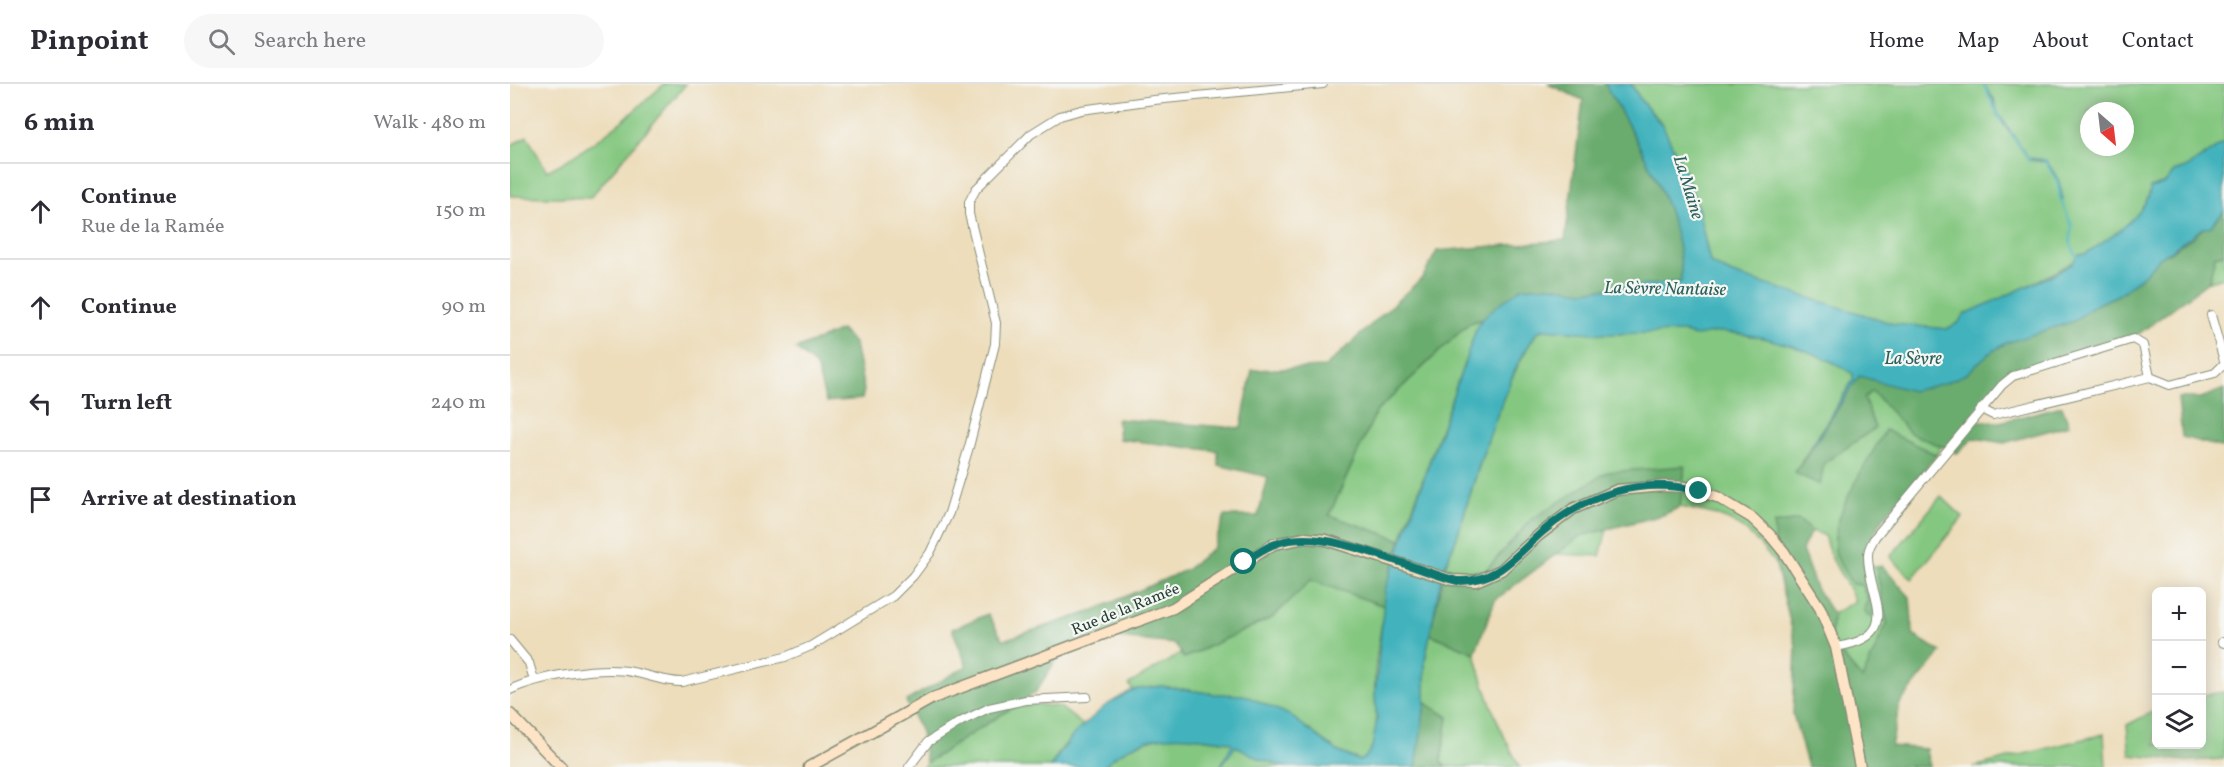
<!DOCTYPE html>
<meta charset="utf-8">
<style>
body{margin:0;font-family:Vollkorn,serif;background:#f7f7f7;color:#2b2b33}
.controls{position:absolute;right:18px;bottom:18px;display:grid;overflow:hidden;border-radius:9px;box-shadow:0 3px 15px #0003}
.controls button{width:54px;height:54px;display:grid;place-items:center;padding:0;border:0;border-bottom:2px solid #e1e1e2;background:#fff;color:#2b2b33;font:30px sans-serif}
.compass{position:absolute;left:1570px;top:18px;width:54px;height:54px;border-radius:50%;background:#fff;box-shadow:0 3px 15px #0003;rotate:152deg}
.stop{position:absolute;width:18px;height:18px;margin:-14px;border:4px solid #0f766e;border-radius:50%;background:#fff}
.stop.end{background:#0f766e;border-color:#fff;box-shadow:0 2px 6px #0008}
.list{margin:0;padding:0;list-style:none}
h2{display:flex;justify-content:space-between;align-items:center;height:78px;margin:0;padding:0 24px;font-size:26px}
h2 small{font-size:20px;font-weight:400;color:#7c7c81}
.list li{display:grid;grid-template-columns:39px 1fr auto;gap:18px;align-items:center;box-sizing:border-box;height:96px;padding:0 24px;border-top:2px solid #e1e1e2}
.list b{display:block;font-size:22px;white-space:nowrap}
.list p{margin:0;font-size:20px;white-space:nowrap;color:#7c7c81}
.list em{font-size:20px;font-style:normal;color:#7c7c81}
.icon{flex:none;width:33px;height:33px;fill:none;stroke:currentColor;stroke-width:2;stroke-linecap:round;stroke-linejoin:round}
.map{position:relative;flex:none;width:1714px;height:683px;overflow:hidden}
header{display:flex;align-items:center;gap:36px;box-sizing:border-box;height:84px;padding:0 30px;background:#fff;border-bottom:2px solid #e1e1e2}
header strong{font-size:28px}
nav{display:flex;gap:33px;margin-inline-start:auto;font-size:21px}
.search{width:420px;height:54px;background:#f7f7f7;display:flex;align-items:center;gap:15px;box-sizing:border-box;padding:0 21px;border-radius:33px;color:#7c7c81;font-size:22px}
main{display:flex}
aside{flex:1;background:#fff}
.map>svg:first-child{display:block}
.green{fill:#84c780;stroke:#52825a;stroke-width:1.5;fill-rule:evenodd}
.forest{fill:#6bac6e;stroke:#457451;stroke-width:1.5}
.water{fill:#43b3bd;stroke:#317878;stroke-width:1.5}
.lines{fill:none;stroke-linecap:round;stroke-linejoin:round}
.stream{stroke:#43b3bd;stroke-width:2}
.street-casing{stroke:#868d78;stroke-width:10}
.secondary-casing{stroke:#868d78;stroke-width:13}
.street{stroke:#fff;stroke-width:8}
.secondary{stroke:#fee4c6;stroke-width:10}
.route{stroke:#0f766e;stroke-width:8}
.labels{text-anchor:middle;stroke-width:4.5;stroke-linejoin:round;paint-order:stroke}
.street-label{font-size:16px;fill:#1f3d34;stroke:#f6f6f2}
.water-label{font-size:18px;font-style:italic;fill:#2a605d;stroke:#f6f6f2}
</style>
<header>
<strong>Pinpoint</strong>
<div class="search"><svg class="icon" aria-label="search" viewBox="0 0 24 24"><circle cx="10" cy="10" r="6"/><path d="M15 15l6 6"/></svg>Search here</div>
<nav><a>Home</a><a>Map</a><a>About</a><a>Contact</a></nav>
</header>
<main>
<aside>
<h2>6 min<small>Walk · 480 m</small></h2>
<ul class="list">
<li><svg class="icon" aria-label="ahead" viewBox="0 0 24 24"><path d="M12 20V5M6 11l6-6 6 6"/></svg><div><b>Continue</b><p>Rue de la Ramée</p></div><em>150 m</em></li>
<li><svg class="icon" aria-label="ahead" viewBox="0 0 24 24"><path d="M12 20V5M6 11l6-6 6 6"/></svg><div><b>Continue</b></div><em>90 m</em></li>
<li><svg class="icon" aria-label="left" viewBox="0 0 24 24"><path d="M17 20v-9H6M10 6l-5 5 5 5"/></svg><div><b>Turn left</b></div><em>240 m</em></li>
<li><svg class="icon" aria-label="arrive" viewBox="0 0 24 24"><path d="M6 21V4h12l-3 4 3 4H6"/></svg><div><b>Arrive at destination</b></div></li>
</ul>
</aside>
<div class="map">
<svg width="1714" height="683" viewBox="0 0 1714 683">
<rect width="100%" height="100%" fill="#f6f6f2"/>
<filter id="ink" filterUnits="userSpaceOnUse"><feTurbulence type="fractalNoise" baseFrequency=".0167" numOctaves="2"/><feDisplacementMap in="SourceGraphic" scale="12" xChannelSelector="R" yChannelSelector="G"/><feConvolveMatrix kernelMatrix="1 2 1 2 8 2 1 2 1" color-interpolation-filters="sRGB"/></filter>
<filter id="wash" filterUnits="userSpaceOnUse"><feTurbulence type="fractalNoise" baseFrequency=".008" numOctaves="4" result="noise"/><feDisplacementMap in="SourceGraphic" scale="24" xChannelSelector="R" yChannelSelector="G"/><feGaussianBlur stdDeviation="1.35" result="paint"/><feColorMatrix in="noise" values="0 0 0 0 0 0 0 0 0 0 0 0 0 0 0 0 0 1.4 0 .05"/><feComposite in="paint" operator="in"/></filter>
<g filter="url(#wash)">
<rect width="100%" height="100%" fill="#edddbb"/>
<g class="green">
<path d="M154 0H176L80 114 0 112V62L17 52 37 87C79 66 120 32 154 0Z"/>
<path d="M1121 0H1714V59L1676 84 1664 88 1655 99 1640 104C1638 153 1496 212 1455 230L1449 239 1437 245 1384 240 1222 190 1200 179 1188 124 1176 91 1149 36 1132 18ZM1579 27H1615V63H1579Z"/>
<polygon points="1714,170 1714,193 1699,197 1705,171"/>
<polygon points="973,235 968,241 891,456 819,432 866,328 959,239"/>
<path d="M1041 244 1095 250 1173 248C1187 255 1199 247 1214 248 1256 252 1308 266 1343 290V296L1285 388 1309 400 1314 379 1365 344 1354 314 1363 306 1400 349 1431 362 1427 371 1375 347 1325 454 1326 472 1342 500 1351 501 1358 515 1360 507 1354 479 1366 483 1377 539 1353 596 1320 557 1323 530 1345 517C1334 491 1321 481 1314 451L1301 447 1289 436 1264 440 1266 481C1236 439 1220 432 1170 423L1175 383 1022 435 975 487H941L935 483C938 473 944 463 947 453 970 383 987 310 1027 248Z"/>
<polygon points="1431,412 1453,433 1402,495 1380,473"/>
<polygon points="1097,445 1090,472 1047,470 1070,452"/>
<path d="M801 496 874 522C871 550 863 582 865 611 866 632 871 661 852 677L829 668 779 631 734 611 705 610 651 602 622 606 619 600 670 570 674 574 763 533Z"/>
<path d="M920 550 965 569C975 610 989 646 1010 683H936L931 678 938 633 915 619V576Z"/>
<polygon points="1714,608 1714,675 1678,677 1620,671 1617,641 1646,626 1646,660 1692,660 1692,611"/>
<polygon points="525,620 550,623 573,641 551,665 540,683 413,683 416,679 501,624"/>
<polygon points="1594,650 1596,683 1463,683"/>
<path d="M666 651 720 658 750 675 776 683H593C615 662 636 655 666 651Z"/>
</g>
<g class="forest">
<path d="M1038 0H1095C1126 56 1175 133 1171 198L1073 207 1040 202 1011 204 973 235 959 239 866 328 819 431 891 456 875 506 874 522 801 496 763 533 674 574 665 560 599 553 548 573 525 609 416 679 411 648 396 617 457 582 442 545 478 530 493 556 580 528 676 486 703 464 715 432H748L758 393 708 381V367L609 355 607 335 731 344 742 286 815 283 913 193 927 167 1055 156 1073 16Z"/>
<polygon points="1714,127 1714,170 1705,172 1699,197 1627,251 1499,290 1457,337 1490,338 1552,322 1559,341 1494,359 1464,354 1447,369 1400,349 1362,307 1354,314 1365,344 1314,379 1310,401 1285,389 1349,292 1456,290 1477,271 1496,258 1564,237 1587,220 1608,211 1634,191 1647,176 1683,153"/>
<polygon points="331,246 345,260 354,306 352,315 316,318 306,282 286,265"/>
<polygon points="1714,305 1714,364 1672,353 1668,314 1691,314"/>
<path d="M1375 346 1427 371C1405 398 1356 444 1354 478 1353 498 1366 510 1362 533L1358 532 1354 525 1358 515 1351 501 1342 500C1337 491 1329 481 1326 471 1317 434 1358 379 1375 346Z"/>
<polygon points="1175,382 1170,423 1153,431 1070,452 985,516 965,569 920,550 935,483 941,487 975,487 1022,435 1097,388"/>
<polygon points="1289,436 1301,447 1292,466 1306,504 1323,530 1320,557 1352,595 1377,539 1366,483 1372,482 1400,513 1403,551 1431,568 1390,619 1381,662 1416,665 1419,683 1298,683 1283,630 1286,562 1266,481 1264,440"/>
<polygon points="915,619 938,633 931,678 936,683 906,683"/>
</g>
<g class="water">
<path d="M1095 0H1121L1132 18 1153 42 1176 91 1188 124 1200 179 1222 190 1384 240 1437 245 1448 239 1455 230 1540 192 1562 180 1569 170H1575C1596 157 1639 130 1640 104L1655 99 1664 88 1676 84 1714 59V127L1700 143 1693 144 1647 176 1634 191 1608 211 1587 220 1564 237 1496 259 1477 271 1456 290 1435 299 1402 307 1349 292 1302 364 1343 296V290C1311 268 1252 250 1213 248 1195 247 1191 257 1173 248L1095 250 1033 245 1027 248 1009 277 993 315 970 378 946 455 932 489 915 576V619L906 683H776L750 675 726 662 710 683 722 660 720 658C669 650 633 645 593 683H540L564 650 595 622 622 606 651 602 705 610 734 611 779 631 829 668 849 677 855 674 862 663 867 636 865 611 875 506 968 240 979 228 1011 204 1040 202 1073 207 1171 198C1175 133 1126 55 1095 0Z"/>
<polygon points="1473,0 1484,15 1488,29 1519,74 1536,76 1549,97 1553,115 1550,114 1547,96 1535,78 1519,76 1487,31 1483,16"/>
</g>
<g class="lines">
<g class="stream">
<polyline points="1473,0 1491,37"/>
<polyline points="1500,49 1519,75"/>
<polyline points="1534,76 1547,97 1550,114 1562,142 1560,158 1568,175"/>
</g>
</g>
</g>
<g filter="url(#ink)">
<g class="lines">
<defs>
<g id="street">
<polyline points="1701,231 1714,277"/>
<polyline points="1471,325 1483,331 1640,293"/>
<polyline points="0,556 19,579 24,596"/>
<polyline points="1712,558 1714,559"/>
<path d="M1326 563C1397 552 1357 512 1358 471 1358 464 1362 459 1365 453L1492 301 1503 292 1623 255 1633 261 1640 293 1660 301 1705 289 1714 280"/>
<path d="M0 606C28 592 91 582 122 588 139 591 154 598 172 598L275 573 301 562 383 512 403 492 420 469 439 429 459 363 485 260 486 239 459 130V118L466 105 521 50 550 32 571 26 644 16 813 0"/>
<polyline points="399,683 418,658 450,638 479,624 516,616 577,613"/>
</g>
<g id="secondary">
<polyline points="0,630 51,683"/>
<polyline points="299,683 423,614 663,524 764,460 795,454 816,456 942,496 966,497 991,486 1029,451 1063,425 1107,406 1154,402 1175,403 1207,413 1242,434 1260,451 1274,468 1310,524 1326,563 1350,683"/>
</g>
</defs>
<use href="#street" class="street-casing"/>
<use href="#secondary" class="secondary-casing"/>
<use href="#street" class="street"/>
<use href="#secondary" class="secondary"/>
</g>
</g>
<g class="lines" filter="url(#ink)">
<path class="route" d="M734 478C745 470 757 462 771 458 820 444 897 484 947 497 986 499 1004 473 1031 449 1076 410 1130 392 1189 407"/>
</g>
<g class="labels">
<g class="street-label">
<text transform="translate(615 524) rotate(-22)" y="6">Rue de la Ramée</text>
</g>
<g class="water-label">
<text transform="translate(1179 103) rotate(73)" y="6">La Maine</text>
<text transform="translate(1155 204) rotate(1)" y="6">La Sèvre Nantaise</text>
<text x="1403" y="280">La Sèvre</text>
</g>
</g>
</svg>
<div class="controls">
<button>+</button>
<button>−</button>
<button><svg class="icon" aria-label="layers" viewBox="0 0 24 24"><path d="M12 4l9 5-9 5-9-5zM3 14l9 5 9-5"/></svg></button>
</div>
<svg class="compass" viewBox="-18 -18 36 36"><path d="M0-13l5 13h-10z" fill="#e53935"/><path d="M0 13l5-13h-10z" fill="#7c7c81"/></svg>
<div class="stop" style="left:734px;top:478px"></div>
<div class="stop end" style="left:1189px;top:407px"></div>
</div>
</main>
